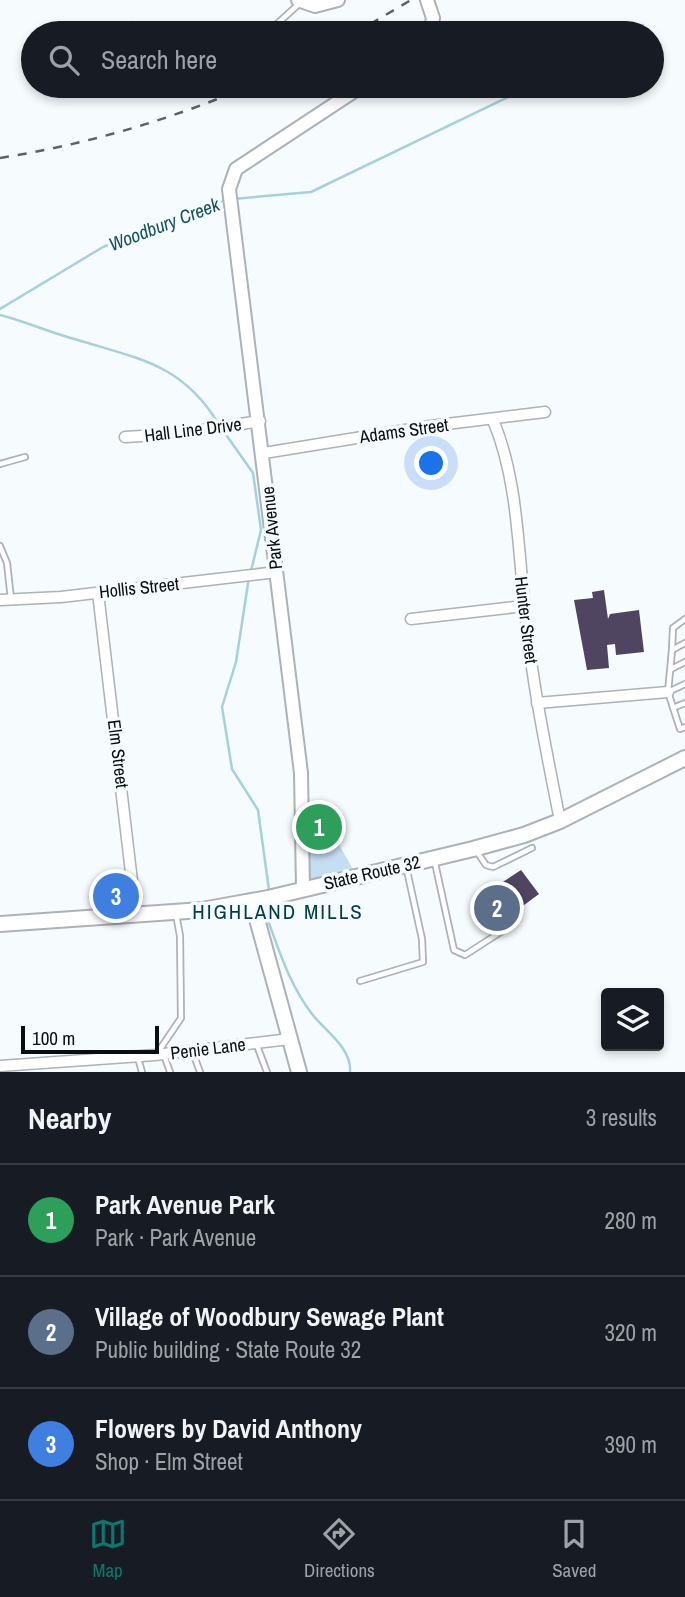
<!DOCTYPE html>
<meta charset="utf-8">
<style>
body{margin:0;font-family:"Archivo Narrow",sans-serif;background:#242831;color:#f1f3f6}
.controls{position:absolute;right:21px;bottom:21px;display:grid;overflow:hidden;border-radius:7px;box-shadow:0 4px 10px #0003}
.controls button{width:63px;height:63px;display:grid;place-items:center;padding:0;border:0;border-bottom:2px solid #363941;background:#171b24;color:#f1f3f6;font:35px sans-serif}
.scale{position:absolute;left:21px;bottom:18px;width:138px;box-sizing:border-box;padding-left:7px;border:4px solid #0b0e10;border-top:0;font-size:19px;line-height:24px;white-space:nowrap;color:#0b0e10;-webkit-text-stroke:5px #f6fbfe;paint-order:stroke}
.you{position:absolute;left:432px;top:464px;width:24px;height:24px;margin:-18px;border:5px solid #fff;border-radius:50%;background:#1a73e8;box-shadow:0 0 0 10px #1a73e833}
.badge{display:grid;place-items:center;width:46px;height:46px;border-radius:50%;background:#0f766e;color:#fff;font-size:23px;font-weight:700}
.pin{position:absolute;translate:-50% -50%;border:4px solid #fff;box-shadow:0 2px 7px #0006}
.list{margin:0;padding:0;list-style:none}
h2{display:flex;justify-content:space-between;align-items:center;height:91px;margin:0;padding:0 28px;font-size:30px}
h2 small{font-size:23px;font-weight:400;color:#9ea1a6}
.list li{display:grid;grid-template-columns:46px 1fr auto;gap:21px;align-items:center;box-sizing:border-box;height:112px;padding:0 28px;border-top:2px solid #363941}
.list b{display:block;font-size:26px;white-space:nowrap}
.list p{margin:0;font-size:23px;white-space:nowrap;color:#9ea1a6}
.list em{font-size:23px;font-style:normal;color:#9ea1a6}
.icon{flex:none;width:38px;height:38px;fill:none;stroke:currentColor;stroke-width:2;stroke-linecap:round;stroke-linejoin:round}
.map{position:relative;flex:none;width:685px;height:1072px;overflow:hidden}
.search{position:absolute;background:#171b24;box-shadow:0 4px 10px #0003;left:21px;right:21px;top:21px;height:77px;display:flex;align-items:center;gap:18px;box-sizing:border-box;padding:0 24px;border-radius:38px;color:#9ea1a6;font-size:26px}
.sheet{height:427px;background:#171b24}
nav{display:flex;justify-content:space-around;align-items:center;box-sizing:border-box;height:98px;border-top:2px solid #363941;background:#171b24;font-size:19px;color:#9ea1a6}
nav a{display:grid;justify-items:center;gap:4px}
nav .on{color:#0f766e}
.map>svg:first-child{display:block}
.green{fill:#c5def3}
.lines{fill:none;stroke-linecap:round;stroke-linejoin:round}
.stream{stroke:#a5d2da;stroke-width:2.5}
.building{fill:#4f4561}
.service-casing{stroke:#abb2b8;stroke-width:8}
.minor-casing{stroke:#abb2b8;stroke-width:13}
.tertiary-casing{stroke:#abb2b8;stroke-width:16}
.secondary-casing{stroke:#abb2b8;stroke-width:18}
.service{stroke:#fff;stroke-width:4.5}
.minor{stroke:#fff;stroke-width:10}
.tertiary{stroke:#fff;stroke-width:12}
.secondary{stroke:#fff;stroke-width:14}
.rail{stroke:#5f6265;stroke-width:2.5;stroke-dasharray:9 9;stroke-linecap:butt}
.labels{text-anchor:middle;stroke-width:7;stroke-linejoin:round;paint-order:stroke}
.street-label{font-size:18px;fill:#0b0e10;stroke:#f6fbfe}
.water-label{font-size:19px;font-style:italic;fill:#11525b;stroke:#f6fbfe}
.quarter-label{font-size:21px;letter-spacing:2px;fill:#003c48;stroke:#f6fbfe}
</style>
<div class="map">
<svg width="685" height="1072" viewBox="0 0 685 1072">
<rect width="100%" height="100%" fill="#f6fbfe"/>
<polygon class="green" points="308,807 319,808 355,873 308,886"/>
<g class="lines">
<g class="stream">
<polyline points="628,33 643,25"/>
<polyline points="233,199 311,192 531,86"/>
<polyline points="0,309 103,247 227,199"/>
<path d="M0 315C27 322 51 333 78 340 139 359 182 364 218 423"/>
<polyline points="222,429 253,473 261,530 251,571"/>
<polyline points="249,577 236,662 222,707 232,769 258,810 269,890"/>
<path d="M266 915C279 950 289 984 312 1014 325 1031 352 1048 350 1072"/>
</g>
</g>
<g class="building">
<polygon points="604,590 608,619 610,614 639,610 644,652 616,655 615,644 607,645 609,668 587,670 574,600 593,598 592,592"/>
<polygon points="521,870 539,894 516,911 519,915 497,932 474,901"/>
</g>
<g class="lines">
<defs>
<g id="service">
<polyline points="131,25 136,33"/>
<polyline points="267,33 300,3"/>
<polyline points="0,464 25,457"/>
<polyline points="0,546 7,563 11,599"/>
<polyline points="685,643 672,650 668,692 680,729 685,727"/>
<polyline points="672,649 673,628 685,619"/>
<polyline points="671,669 685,662"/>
<polyline points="668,692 685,684"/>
<polyline points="673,708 685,703"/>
<polyline points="477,852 486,865 493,867 532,848"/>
<polyline points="435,863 454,950 465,955 510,926"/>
<polyline points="360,981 423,962 422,939 406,866"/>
<polyline points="256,1043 267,1072"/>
<polyline points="192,1050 200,1072"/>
<polyline points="158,1052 181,1018 180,936 176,914"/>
<polyline points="164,1055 170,1072"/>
<polyline points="138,1058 142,1072"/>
</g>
<g id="minor">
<path d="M493 420C519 482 518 555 526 620 533 688 547 754 560 821"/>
<polyline points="125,437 174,434 260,421"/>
<polyline points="264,453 430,426 545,412"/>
<polyline points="98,593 136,915"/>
<polyline points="0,600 61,597 277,572"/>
<polyline points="411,619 524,606"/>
<polyline points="537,703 668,692"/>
<polyline points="0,1066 155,1055 290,1039"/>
</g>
<g id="tertiary">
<polyline points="298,0 315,6 338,0"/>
<polyline points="427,0 433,18 430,33"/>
<polyline points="303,889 301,773 229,189 236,169 362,86"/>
</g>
<g id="secondary">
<polyline points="252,901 299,1072"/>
<polyline points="0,924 202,910 268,898 473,849 524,835 560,821 685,758"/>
</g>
</defs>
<use href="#service" class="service-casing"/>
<use href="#minor" class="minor-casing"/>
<use href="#tertiary" class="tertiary-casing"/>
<use href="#secondary" class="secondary-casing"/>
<use href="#service" class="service"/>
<use href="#minor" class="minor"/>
<use href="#tertiary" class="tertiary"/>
<use href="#secondary" class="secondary"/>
<g class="rail">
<polyline points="355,33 411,0"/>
<path d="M0 158C84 145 170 120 249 86"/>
</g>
</g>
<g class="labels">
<g class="street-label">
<text transform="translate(193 430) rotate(-7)" y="6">Hall Line Drive</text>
<text transform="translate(404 431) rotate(-8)" y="6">Adams Street</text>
<text transform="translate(272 528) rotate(-96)" y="6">Park Avenue</text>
<text transform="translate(139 588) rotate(-6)" y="6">Hollis Street</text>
<text transform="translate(526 620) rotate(83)" y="6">Hunter Street</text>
<text transform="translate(118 754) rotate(83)" y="6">Elm Street</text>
<text transform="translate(372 873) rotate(-13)" y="6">State Route 32</text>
<text transform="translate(208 1049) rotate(-7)" y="6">Penie Lane</text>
</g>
<g class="water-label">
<text transform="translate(164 224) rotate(-21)" y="7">Woodbury Creek</text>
</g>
<g class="quarter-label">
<text x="278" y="919">HIGHLAND MILLS</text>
</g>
</g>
</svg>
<div class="controls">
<button><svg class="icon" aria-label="layers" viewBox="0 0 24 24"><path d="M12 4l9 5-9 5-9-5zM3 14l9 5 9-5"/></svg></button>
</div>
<div class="scale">100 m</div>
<div class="you"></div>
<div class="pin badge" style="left:319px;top:827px;background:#2e9e5b">1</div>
<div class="pin badge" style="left:497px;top:908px;background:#5c6f8a">2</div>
<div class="pin badge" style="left:116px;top:896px;background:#3f7fe0">3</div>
<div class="search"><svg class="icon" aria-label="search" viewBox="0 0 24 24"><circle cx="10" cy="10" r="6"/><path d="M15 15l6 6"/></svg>Search here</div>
</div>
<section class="sheet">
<h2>Nearby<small>3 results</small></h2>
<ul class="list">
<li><span class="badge" style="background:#2e9e5b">1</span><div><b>Park Avenue Park</b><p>Park · Park Avenue</p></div><em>280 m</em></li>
<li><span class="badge" style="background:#5c6f8a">2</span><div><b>Village of Woodbury Sewage Plant</b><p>Public building · State Route 32</p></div><em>320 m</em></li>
<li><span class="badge" style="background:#3f7fe0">3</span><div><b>Flowers by David Anthony</b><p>Shop · Elm Street</p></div><em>390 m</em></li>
</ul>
</section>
<nav>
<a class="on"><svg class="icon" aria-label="map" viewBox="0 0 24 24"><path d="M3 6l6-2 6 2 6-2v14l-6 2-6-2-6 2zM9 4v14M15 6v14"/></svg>Map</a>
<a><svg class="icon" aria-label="directions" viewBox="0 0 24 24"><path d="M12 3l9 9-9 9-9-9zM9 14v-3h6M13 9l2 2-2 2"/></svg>Directions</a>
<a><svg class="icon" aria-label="saved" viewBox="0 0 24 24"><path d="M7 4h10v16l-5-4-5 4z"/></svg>Saved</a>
</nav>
